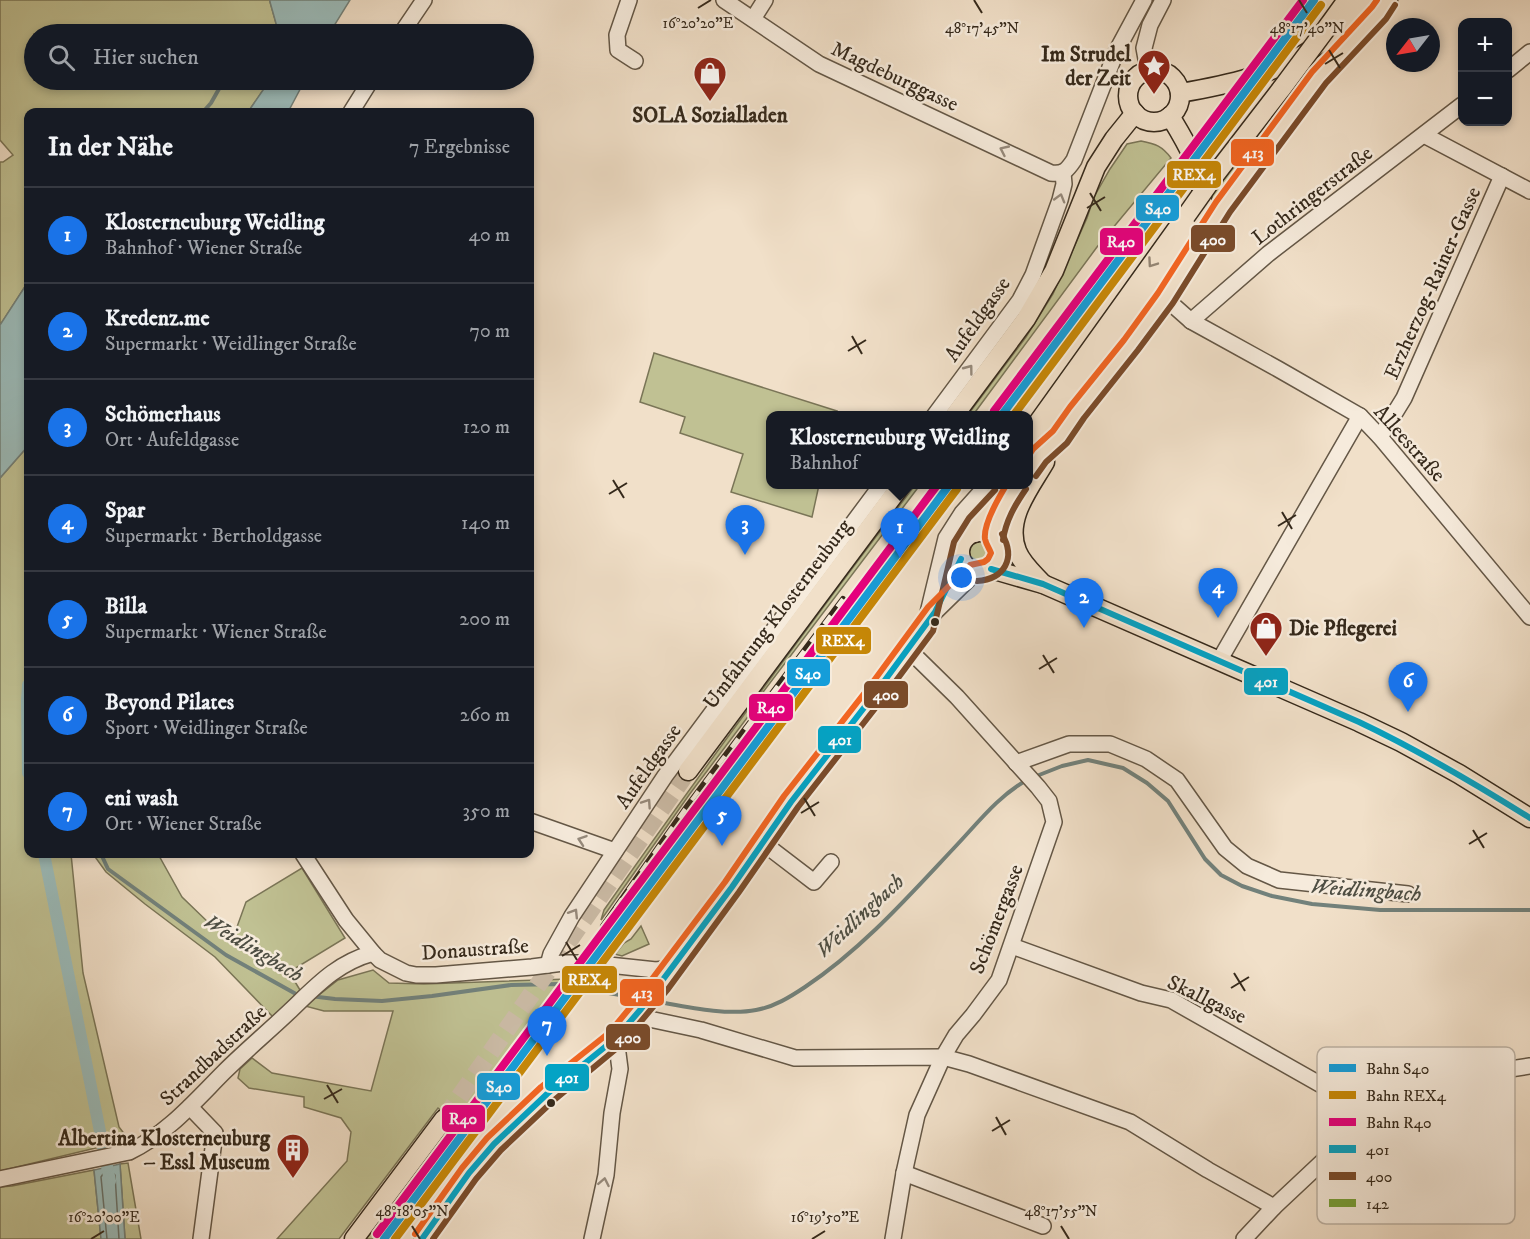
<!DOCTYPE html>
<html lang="de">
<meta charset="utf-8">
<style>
body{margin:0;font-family:"IM FELL DW Pica",serif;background:#20242c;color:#f1f3f6}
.controls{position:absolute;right:18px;top:18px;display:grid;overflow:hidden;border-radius:12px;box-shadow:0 3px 9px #0003}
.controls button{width:54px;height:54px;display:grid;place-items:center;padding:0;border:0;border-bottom:2px solid #363941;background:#171b24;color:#f1f3f6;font:30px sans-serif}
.compass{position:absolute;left:1386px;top:18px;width:54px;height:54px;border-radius:50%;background:#171b24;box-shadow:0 3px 9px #0003;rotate:239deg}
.you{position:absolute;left:962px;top:578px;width:21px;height:21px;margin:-15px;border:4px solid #fff;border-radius:50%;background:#1a73e8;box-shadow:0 0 0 9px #1a73e833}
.badge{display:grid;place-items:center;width:39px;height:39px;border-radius:50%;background:#1a73e8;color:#fff;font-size:20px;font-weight:700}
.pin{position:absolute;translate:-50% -50px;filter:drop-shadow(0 2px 3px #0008)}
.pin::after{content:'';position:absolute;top:32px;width:21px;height:18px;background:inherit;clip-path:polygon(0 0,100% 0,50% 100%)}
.popup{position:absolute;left:766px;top:411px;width:267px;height:78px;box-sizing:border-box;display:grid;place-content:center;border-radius:12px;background:#171b24;filter:drop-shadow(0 2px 4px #0005);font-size:20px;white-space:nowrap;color:#9ea1a6}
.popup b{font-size:22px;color:#f1f3f6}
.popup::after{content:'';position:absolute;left:50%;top:100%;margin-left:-12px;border:12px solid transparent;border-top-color:#171b24}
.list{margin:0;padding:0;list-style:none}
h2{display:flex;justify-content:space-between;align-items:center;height:78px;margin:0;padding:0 24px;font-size:26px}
h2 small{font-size:20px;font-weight:400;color:#9ea1a6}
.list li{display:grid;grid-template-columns:39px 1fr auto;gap:18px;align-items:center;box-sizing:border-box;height:96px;padding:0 24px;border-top:2px solid #363941}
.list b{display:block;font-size:22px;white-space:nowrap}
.list p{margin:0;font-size:20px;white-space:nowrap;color:#9ea1a6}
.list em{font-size:20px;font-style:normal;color:#9ea1a6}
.icon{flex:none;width:33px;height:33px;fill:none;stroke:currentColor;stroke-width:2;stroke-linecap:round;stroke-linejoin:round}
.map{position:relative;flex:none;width:1530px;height:1239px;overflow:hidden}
.search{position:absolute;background:#171b24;box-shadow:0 3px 9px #0003;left:24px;top:24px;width:510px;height:66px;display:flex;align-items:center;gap:15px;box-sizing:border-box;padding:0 21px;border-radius:33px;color:#9ea1a6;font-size:22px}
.panel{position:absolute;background:#171b24;box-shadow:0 3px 9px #0003;left:24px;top:108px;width:510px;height:750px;border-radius:12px}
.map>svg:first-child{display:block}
.green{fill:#c0c193;stroke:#7a7557;stroke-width:1.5}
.water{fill:#9bbcbb;stroke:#72817b;stroke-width:1.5}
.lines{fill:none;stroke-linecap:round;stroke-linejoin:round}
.shore{stroke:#68726b;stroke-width:1.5}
.stream{stroke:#72817b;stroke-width:4}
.canal{stroke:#9bbcbb;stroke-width:12}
.major-tunnel{stroke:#cbbba6;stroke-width:18;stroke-dasharray:18 9;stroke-linecap:butt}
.minor-casing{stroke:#645746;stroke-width:18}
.major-casing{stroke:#35291b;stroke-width:21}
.minor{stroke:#f6ebdc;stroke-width:15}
.major{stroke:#f1e0c9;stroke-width:18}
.rail-casing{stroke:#35291b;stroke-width:6}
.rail{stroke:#f6ebdc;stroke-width:4;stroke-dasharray:11;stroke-linecap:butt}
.major-bridge-casing{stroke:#35291b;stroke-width:21;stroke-linecap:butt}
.major-bridge{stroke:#f1e0c9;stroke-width:18}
.bus-1-casing{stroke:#f6ebdc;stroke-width:10}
.bus-2-casing{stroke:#f6ebdc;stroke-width:10}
.bus-3-casing{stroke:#f6ebdc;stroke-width:10}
.bus-1{stroke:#03a3c5;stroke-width:6}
.bus-2{stroke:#7a4b2a;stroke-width:6}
.bus-3{stroke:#f26522;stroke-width:6}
.rail-1-casing{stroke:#f6ebdc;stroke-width:12}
.rail-2-casing{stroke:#f6ebdc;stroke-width:12}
.rail-3-casing{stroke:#f6ebdc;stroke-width:12}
.rail-1{stroke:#159dd9;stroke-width:8}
.rail-2{stroke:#c68707;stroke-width:8}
.rail-3{stroke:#e5007d;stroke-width:8}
.oneway{stroke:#968a7c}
.oneway2{stroke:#938472}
.ticks{fill:none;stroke:#35291b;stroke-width:2}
.bus-dot{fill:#35291b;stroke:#f6ebdc;stroke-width:2}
.labels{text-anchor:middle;stroke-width:5;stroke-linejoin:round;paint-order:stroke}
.poi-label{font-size:21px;font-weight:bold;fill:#35291b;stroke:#f6ebdc;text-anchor:end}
.street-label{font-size:21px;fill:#35291b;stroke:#f6ebdc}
.water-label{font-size:22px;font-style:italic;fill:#4e4e43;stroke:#f6ebdc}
.key{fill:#f6ebdc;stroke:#bcb1a2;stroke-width:1.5}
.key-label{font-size:16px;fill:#35291b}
.ticks-label{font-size:15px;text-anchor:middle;fill:#35291b;stroke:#f6ebdc;stroke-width:5;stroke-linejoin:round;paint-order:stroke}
.line-badge{stroke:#f6ebdc;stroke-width:2}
.badge-label{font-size:16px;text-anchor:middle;font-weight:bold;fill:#fff}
</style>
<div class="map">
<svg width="1530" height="1239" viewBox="0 0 1530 1239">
<rect width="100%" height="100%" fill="#f1e0c9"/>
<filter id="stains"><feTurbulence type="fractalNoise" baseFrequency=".00333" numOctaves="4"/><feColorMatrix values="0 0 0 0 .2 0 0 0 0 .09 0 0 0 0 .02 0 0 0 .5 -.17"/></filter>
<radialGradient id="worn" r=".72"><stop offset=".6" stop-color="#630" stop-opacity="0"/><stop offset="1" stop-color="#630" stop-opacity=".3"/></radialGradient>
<g class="green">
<polygon points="0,0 270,0 270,2 279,34 34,34 34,80 270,80 248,112 28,112 28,282 0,325 0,162 3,162 13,155 0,140"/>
<polygon points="1330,52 1333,52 1210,213 1209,197 1305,68"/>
<path d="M1141 141C1156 144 1162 146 1171 158L1097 247 973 415 967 416 1026 337 1053 294 1087 218 1094 197 1110 169 1127 144Z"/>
<polygon points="654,353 837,411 835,415 771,416 771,484 819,485 812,517 731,492 743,454 680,433 685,417 640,402"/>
<polygon points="28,446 28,854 71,854 83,973 119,1127 129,1140 0,1171 0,478"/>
<path d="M915 485H920L757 700 756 706 689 795 601 920 604 910C705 766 809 625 915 485Z"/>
<circle cx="979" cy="552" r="12"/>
<polygon points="93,854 158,854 182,897 212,926 233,938 246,902 302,868 345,938 289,972 300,990 273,1017 215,957 145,904 106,872"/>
<polygon points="641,926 649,944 622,956 615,954 624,943 631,939"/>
<polygon points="373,970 389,983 424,984 568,979 376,1239 366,1239 454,1120 438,1108 339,1239 277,1239 347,1161 351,1132 341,1118 304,1107 304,1097 249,1088 238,1078 240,1069 252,1058 272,1073 371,1091 393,1011 324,1011 305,1006 338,980"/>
<polygon points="128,1163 141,1239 125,1239 120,1164"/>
<polygon points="94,1170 101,1239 0,1239 0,1187 12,1186"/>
</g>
<g class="water">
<polygon points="270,0 350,0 329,34 279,34 270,2"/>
<polygon points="270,80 305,80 288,112 248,112"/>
<polygon points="28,282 28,446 0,478 0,325"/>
<polygon points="120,1164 125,1239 101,1239 94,1170"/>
</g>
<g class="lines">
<polyline class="shore" points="107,1239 101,1177 103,1174 112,1172 115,1175 119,1239"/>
<g class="stream">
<polyline points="203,112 211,103 224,80"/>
<polyline points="1034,777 1062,766 1088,760 1123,768 1147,783 1168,801 1205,859 1221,875 1242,886 1272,896 1312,904 1380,910 1530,910"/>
<polyline points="101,854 108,869 226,955 296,994 300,995"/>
<polyline points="310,996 335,999 382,1001 432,996 511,985 559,984 642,999"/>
<path d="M653 1001C683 1006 726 1016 756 1010 774 1007 790 997 805 987 862 949 908 897 954 848 977 824 998 796 1027 780"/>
</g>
<g class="canal">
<polyline points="28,685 27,700 28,773"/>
<polyline points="44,854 110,1181"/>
</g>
<polyline class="major-tunnel" points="444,1119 688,771"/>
<defs>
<g id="minor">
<polyline points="629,0 617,35 618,50 635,61"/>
<path d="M724 0 819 64 1051 173C1064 175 1068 169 1074 160L1116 52 1144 0"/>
<polyline points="753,19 765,0"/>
<polyline points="401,34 424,0"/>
<polyline points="1148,70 1144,48 1150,25 1163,0"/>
<polyline points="1508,70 1530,52"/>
<polyline points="351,112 371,80"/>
<polyline points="1424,135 1530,191"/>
<polyline points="1165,298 1191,321 1278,369 1360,416 1380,437 1530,617"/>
<polyline points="1191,321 1268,254 1462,105"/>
<polyline points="934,416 1020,300 1033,275 1060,200 1064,184 1063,173"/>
<polyline points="1380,437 1404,398 1502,176"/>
<polyline points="940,601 961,559"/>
<polyline points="926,621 946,538 962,513 988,484"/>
<polyline points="1219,661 1360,416"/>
<polyline points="1016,763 1069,744 1110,744 1146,759 1177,780 1225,848 1247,866 1279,880 1408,894"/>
<polyline points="530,821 615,851"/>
<polyline points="763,843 814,882 831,862"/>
<polyline points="303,854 346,920 373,953 380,960 406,973 416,975 436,975 532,967 563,963 590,963 656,970 672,968"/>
<polyline points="1012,946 1141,993 1171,1000 1346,1099 1367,1120"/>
<polyline points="548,965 551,954 572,916 665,776 882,484"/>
<polyline points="635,1016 701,1030 795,1058 943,1057 969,1064 1130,1122 1208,1170 1274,1207"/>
<polyline points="190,1107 215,1133 201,1239"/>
<polyline points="904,1173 1043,1226"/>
<path d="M0 1179 129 1152C167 1134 195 1101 224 1072 245 1051 269 1031 291 1010 317 985 337 963 373 953"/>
<polyline points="422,1239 469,1173 494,1144 547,1094 616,1038 641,1009 732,887 791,802 877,691 935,612 976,572"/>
<polyline points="592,1239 606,1175 612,1113 620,1069 616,1038"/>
<polyline points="893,1239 904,1173 917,1115 943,1057 956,1035 973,1015 999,980 1054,822 1049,801 1038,787 957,697 908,649"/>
<polyline points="1244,1239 1274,1207 1322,1162 1375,1115 1445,1083 1484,1073 1530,1066"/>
</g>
<g id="major">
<polyline points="1329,25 1347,0"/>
<circle cx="1154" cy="96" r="26"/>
<path d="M1180 93C1227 85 1275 75 1315 47 1334 34 1351 17 1367 0"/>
<polyline points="1215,175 1282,88"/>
<polyline points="954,416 1026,319 1054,271 1096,167 1114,139 1135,113"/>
<polyline points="1029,435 1186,216"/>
<path d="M1045 443C1057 419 1069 398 1085 377 1094 365 1105 355 1115 343 1128 326 1140 308 1152 291 1170 266 1204 228 1202 196 1201 166 1185 141 1170 116"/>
<polyline points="1029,471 1039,456 1060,437 1077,413 1131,345 1165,298 1223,207 1319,77 1379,13 1388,0"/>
<circle cx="980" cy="552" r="20"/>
<polyline points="975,533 1001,484"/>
<path d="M994 538C997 517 1006 501 1019 484"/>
<polyline points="991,569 1043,584 1359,722 1401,742 1459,774 1530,818"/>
<path d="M1043 584C1034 574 1022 564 1017 551 1004 519 1030 488 1045 462"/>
<polyline points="688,771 902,484"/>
<polyline points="354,1239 444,1119"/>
</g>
</defs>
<use href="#minor" class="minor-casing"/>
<use href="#major" class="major-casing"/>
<use href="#minor" class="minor"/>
<use href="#major" class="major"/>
<defs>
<polyline id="rail" points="603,926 688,805 843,599"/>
</defs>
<use href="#rail" class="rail-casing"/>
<use href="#rail" class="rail"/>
<defs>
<g id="major-bridge">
<polyline points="1282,88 1329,25"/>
<polyline points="1186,216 1215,175"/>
</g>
</defs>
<use href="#major-bridge" class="major-bridge-casing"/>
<use href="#major-bridge" class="major-bridge"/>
<defs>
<g id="bus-1">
<path d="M991 569 1043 584 1359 722C1418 750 1474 783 1530 818"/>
<polyline points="422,1239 469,1173 494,1144 547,1094 616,1038 641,1009 732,887 791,802 877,691 935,612 961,559"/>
</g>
<g id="bus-2">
<polyline points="1036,476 1046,462 1067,443 1084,418 1138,350 1173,303 1230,212 1326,83 1386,19 1395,5"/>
<path d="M1003 540C1006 520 1015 505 1026 489"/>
<path d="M977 581C1005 579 1016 558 1002 534"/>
<polyline points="433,1239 476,1179 501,1150 553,1101 622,1044 668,989 739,892 798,807 884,697 933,631 954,542 969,518 995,490"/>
</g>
<g id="bus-3">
<polyline points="1029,455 1033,449 1053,431 1070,407 1124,340 1158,293 1216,202 1312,72 1372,7 1377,0"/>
<path d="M415 1234 462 1168 487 1138 541 1087 610 1032 634 1003 725 882 784 796 870 686 928 607 970 565 984 562 988 559 991 553C989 548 986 544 985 539 983 524 999 497 1007 484"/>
</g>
</defs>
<use href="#bus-1" class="bus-1-casing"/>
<use href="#bus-2" class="bus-2-casing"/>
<use href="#bus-3" class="bus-3-casing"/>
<use href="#bus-1" class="bus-1"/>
<use href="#bus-2" class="bus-2"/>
<use href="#bus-3" class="bus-3"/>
<defs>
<g id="rail-1">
<polyline points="1001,416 1314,0"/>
<polyline points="384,1239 950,484"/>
</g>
<g id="rail-2">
<polyline points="1013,416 1321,5"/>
<polyline points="395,1239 957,489"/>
</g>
<g id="rail-3">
<polyline points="994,411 1303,0"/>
<polyline points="377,1234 938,484"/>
</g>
</defs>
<use href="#rail-1" class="rail-1-casing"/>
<use href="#rail-2" class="rail-2-casing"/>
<use href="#rail-3" class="rail-3-casing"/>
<use href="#rail-1" class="rail-1"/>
<use href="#rail-2" class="rail-2"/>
<use href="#rail-3" class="rail-3"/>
</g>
<defs><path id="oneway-chevron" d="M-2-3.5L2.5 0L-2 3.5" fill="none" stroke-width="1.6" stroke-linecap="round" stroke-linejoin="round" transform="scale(1.5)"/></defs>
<g class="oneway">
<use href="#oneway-chevron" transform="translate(1004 150) rotate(-155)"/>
<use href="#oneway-chevron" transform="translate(1060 198) rotate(-74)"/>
<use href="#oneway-chevron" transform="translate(969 369) rotate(-53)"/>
<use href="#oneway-chevron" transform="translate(647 803) rotate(-56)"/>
<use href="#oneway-chevron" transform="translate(582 840) rotate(-161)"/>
<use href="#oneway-chevron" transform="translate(574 913) rotate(-58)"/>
<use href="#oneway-chevron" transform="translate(604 1182) rotate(-79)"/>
</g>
<use class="oneway2" href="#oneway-chevron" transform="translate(1152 263) rotate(125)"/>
<path class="ticks" d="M974 0 982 13M1299 0 1307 13M698 8 711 0M1329 50 1340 68M1325 64 1343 53M1090 193 1101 211M1087 208 1105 197M852 336 862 354M848 351 866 340M613 480 624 498M609 494 627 483M1282 512 1292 529M1278 526 1296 515M1043 655 1054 673M1039 669 1057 658M804 798 815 816M801 813 819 802M1473 830 1484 848M1469 844 1487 833M566 942 577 960M562 956 580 945M1234 973 1245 991M1231 988 1249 977M327 1085 338 1103M324 1099 342 1089M996 1117 1006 1135M992 1131 1010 1120M412 1226 420 1239M1061 1226 1069 1239M91 1239 104 1231M812 1239 825 1231"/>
<defs>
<symbol id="sight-pin" viewBox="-11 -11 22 30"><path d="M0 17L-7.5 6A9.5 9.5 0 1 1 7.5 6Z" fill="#8f2418" stroke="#f6ebdc"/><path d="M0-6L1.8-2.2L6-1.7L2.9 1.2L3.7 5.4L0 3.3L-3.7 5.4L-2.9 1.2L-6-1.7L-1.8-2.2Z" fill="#fff"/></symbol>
<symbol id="shop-pin" viewBox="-11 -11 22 30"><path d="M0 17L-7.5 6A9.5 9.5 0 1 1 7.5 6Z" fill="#8f2418" stroke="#f6ebdc"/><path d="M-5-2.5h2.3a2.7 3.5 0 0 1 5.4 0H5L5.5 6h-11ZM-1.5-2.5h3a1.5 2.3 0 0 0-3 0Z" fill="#fff"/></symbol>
<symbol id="building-pin" viewBox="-11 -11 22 30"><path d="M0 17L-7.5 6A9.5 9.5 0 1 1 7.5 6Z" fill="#8f2418" stroke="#f6ebdc"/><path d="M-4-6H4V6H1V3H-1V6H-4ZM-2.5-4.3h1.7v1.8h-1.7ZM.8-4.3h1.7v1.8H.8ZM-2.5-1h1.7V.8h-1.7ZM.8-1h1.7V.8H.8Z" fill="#fff"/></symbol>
</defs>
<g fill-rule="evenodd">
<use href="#sight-pin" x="1135" y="47" width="38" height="52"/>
<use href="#shop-pin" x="691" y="54" width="38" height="52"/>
<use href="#shop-pin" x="1247" y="609" width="38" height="52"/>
<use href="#building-pin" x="274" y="1131" width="38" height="52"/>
</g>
<g class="bus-dot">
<circle cx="935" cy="622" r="5"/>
<circle cx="551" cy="1103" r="5"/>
</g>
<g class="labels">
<g class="poi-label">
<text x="1131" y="61">Im Strudel<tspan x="1131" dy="24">der Zeit</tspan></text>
<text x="710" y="122" text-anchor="middle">SOLA Sozialladen</text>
<text x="1289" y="635" text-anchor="start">Die Pflegerei</text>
<text x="270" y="1145">Albertina Klosterneuburg<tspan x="270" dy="24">– Essl Museum</tspan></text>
</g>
<g class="street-label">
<text transform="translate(895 76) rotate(25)" y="7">Magdeburggasse</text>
<text transform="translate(1312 195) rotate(-38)" y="7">Lothringerstraße</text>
<text transform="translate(1432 283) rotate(-66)" y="7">Erzherzog-Rainer-Gasse</text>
<text transform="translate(977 319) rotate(-55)" y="7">Aufeldgasse</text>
<text transform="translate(1410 443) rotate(48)" y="7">Alleestraße</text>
<text transform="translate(777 614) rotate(-53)" y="7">Umfahrung Klosterneuburg</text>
<text transform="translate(648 766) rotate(-55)" y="7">Aufeldgasse</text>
<text transform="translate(996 919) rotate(-69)" y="7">Schömergasse</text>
<text transform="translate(475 949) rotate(-4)" y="7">Donaustraße</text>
<text transform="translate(1207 999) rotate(26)" y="7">Skallgasse</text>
<text transform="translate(213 1055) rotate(-43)" y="7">Strandbadstraße</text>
</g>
<g class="water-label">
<text transform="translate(1366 889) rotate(4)" y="8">Weidlingbach</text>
<text transform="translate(859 915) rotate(-43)" y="8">Weidlingbach</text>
<text transform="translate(254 947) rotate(31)" y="8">Weidlingbach</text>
</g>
</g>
<rect x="1317" y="1047" width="198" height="177" rx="9" class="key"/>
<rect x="1329" y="1064" width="27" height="8" fill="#159dd9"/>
<rect x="1329" y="1091" width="27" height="8" fill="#c68707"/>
<rect x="1329" y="1118" width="27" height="8" fill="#e5007d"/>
<rect x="1329" y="1145" width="27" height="8" fill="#03a3c5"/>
<rect x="1329" y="1172" width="27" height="8" fill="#7a4b2a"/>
<rect x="1329" y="1199" width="27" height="8" fill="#769f37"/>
<g class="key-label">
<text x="1366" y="1074">Bahn S40</text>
<text x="1366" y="1101">Bahn REX4</text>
<text x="1366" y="1128">Bahn R40</text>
<text x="1366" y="1155">401</text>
<text x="1366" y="1182">400</text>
<text x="1366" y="1209">142</text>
</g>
<g class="ticks-label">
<text x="698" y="28">16°20'20"E</text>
<text x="982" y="33">48°17'45"N</text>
<text x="1307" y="33">48°17'40"N</text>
<text x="412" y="1216">48°18'05"N</text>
<text x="1061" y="1216">48°17'55"N</text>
<text x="104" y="1222">16°20'00"E</text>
<text x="825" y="1222">16°19'50"E</text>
</g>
<g class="line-badge">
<rect x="1230" y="138" width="45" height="29" rx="6" fill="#f26522"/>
<rect x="1166" y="160" width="56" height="29" rx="6" fill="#c68707"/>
<rect x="1135" y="194" width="45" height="28" rx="6" fill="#159dd9"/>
<rect x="1190" y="224" width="46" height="29" rx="6" fill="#7a4b2a"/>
<rect x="1099" y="227" width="45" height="29" rx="6" fill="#e5007d"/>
<rect x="815" y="626" width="57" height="29" rx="6" fill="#c68707"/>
<rect x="786" y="658" width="45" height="29" rx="6" fill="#159dd9"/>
<rect x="1243" y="667" width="46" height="29" rx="6" fill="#03a3c5"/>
<rect x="863" y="680" width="46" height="29" rx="6" fill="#7a4b2a"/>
<rect x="748" y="693" width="46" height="29" rx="6" fill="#e5007d"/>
<rect x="817" y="725" width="45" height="29" rx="6" fill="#03a3c5"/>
<rect x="561" y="965" width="57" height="29" rx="6" fill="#c68707"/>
<rect x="619" y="978" width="46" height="29" rx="6" fill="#f26522"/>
<rect x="605" y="1023" width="46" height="28" rx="6" fill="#7a4b2a"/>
<rect x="544" y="1063" width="46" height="29" rx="6" fill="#03a3c5"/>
<rect x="476" y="1072" width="45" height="29" rx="6" fill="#159dd9"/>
<rect x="441" y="1104" width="45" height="29" rx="6" fill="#e5007d"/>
</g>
<g class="badge-label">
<text x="1253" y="158">413</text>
<text x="1194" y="180">REX4</text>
<text x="1158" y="214">S40</text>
<text x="1213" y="245">400</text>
<text x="1121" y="247">R40</text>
<text x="843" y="646">REX4</text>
<text x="808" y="679">S40</text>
<text x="1266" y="687">401</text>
<text x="886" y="700">400</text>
<text x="771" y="713">R40</text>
<text x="840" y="745">401</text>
<text x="589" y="985">REX4</text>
<text x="642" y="998">413</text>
<text x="628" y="1043">400</text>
<text x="567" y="1083">401</text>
<text x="499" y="1092">S40</text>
<text x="463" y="1124">R40</text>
</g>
<rect width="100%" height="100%" filter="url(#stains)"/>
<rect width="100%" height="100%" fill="url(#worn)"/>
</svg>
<div class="controls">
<button>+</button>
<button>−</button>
</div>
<svg class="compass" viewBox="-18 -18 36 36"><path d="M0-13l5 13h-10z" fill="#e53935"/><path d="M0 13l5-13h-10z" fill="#9ea1a6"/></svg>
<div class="you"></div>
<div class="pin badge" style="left:900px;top:558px">1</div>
<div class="popup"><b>Klosterneuburg Weidling</b>Bahnhof</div>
<div class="pin badge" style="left:1084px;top:628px">2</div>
<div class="pin badge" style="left:745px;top:555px">3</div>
<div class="pin badge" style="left:1218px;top:618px">4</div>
<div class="pin badge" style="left:722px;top:846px">5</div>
<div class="pin badge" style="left:1408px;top:712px">6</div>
<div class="pin badge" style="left:547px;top:1056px">7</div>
<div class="search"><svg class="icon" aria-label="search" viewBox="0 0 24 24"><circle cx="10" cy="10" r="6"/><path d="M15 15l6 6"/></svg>Hier suchen</div>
<section class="panel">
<h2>In der Nähe<small>7 Ergebnisse</small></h2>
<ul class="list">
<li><span class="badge">1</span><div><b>Klosterneuburg Weidling</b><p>Bahnhof · Wiener Straße</p></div><em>40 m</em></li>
<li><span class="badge">2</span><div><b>Kredenz.me</b><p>Supermarkt · Weidlinger Straße</p></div><em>70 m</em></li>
<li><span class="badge">3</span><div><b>Schömerhaus</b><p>Ort · Aufeldgasse</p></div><em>120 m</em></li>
<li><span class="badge">4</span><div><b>Spar</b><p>Supermarkt · Bertholdgasse</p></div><em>140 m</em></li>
<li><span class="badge">5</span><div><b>Billa</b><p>Supermarkt · Wiener Straße</p></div><em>200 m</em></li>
<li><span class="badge">6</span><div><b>Beyond Pilates</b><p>Sport · Weidlinger Straße</p></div><em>260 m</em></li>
<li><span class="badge">7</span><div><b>eni wash</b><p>Ort · Wiener Straße</p></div><em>350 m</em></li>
</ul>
</section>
</div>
